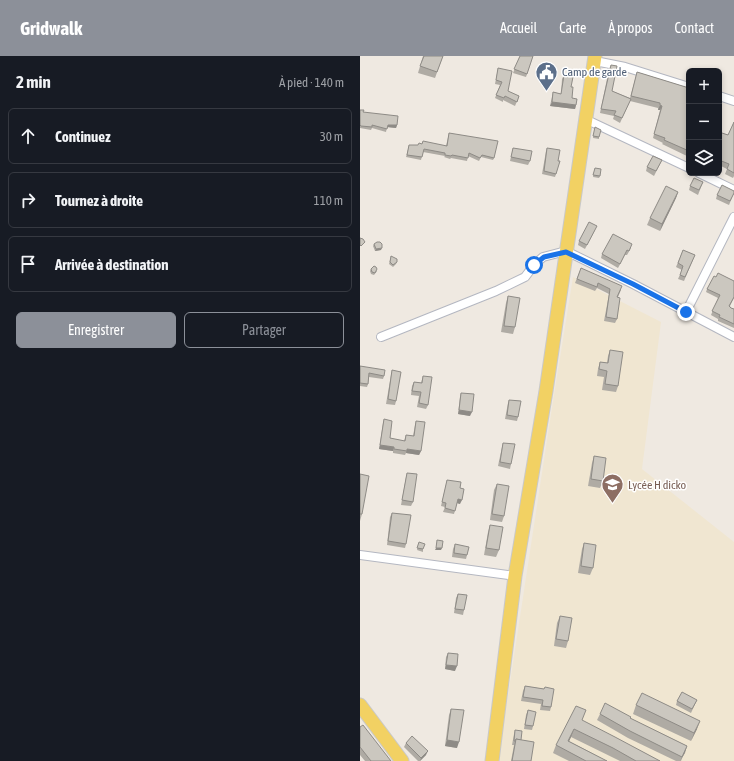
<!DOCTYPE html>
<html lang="fr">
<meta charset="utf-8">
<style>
body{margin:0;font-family:"Asap Condensed",sans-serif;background:#242831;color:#f1f3f6}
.controls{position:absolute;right:12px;top:12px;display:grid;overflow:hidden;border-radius:6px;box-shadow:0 2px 6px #0003}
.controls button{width:36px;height:36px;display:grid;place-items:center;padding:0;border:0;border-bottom:1px solid #363941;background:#171b24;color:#f1f3f6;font:20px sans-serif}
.stop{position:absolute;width:12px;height:12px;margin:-9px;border:3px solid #1a73e8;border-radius:50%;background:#fff}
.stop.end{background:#1a73e8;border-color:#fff;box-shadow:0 1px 4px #0008}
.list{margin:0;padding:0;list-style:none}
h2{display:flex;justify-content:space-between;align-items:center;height:52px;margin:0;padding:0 16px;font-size:17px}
h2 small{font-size:13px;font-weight:400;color:#9ea1a6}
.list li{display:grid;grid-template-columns:26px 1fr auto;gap:12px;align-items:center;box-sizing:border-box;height:56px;margin:0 8px 8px;padding:0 8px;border:1px solid #363941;border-radius:6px}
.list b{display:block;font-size:15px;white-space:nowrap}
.list em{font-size:13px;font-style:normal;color:#9ea1a6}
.actions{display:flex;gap:8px;padding:12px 16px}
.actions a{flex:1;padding:9px 0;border:1px solid #8c9099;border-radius:6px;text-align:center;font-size:14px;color:#8c9099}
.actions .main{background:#8c9099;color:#fff}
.icon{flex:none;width:22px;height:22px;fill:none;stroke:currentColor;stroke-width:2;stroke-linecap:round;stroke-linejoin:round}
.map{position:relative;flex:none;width:374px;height:705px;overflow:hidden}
header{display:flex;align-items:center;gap:24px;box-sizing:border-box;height:56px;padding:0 20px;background:#8c9099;color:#fff}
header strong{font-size:19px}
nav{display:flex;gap:22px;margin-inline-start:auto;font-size:14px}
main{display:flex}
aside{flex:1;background:#171b24}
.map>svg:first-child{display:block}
.education{fill:#f0e6d1}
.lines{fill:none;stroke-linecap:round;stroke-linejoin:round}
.street-casing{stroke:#b4b7c1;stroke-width:10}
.primary-casing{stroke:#c9c9c9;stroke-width:15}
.street{stroke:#fff;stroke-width:8}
.primary{stroke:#f2d163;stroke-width:13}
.wall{fill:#afaba4}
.shaded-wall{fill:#8e8b86}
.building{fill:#cbc7bf;stroke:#8e8b86}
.route{stroke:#1a73e8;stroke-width:5}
.labels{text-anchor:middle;stroke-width:3;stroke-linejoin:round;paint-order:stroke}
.service-label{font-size:12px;fill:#4e5e75;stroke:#fff;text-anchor:start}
.education-label{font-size:12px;fill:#785e54;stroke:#fff;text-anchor:start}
</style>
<header>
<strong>Gridwalk</strong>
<nav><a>Accueil</a><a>Carte</a><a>À propos</a><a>Contact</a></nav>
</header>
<main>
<aside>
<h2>2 min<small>À pied · 140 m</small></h2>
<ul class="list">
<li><svg class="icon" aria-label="ahead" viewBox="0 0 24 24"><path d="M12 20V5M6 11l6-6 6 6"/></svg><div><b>Continuez</b></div><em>30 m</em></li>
<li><svg class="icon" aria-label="right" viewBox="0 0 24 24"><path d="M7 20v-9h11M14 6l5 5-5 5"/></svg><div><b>Tournez à droite</b></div><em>110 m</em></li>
<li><svg class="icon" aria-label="arrive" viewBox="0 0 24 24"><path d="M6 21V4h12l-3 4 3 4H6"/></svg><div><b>Arrivée à destination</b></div></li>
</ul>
<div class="actions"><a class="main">Enregistrer</a><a>Partager</a></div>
</aside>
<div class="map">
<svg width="374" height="705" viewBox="0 0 374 705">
<rect width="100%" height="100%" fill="#efe9e1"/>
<polygon class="education" points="213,221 301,266 282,413 374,486 374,705 138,705 191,358"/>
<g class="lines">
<defs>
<g id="street">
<polyline points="235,5 265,11 329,31"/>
<polyline points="359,40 374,45"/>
<polyline points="225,63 329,112"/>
<polyline points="339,117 374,134"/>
<polyline points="326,256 374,161"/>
<polyline points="21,281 136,235 165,221 174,209 183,201 206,195 273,228 374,281"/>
<polyline points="0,499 155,520"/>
</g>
<g id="primary">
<polyline points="0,649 42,705"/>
<polyline points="132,705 155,520 186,335 235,0"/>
</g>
</defs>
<use href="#street" class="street-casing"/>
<use href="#primary" class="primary-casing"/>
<use href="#street" class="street"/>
<use href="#primary" class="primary"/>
</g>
<g class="wall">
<polygon points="63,0 83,0 75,22 58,17"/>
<polygon points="160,0 173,0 166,21 153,17"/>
<polygon points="251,9 252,35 270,42 277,16 329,32 329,101 302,88 303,87 293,82 300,54 298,54 298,52 270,45 260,67 253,63 254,60 240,57 249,13"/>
<polygon points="138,12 148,35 159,40 155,50 143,44 143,46 135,42 140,29 135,28"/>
<polygon points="204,19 211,31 212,42 216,49 215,53 190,50 193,36 201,38 202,23"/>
<polygon points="0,54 3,56 37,69 36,72 27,71 26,76 12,72 11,74 0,72"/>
<polygon points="374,66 374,120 373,122 365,118 367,113 359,109 359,76 368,79"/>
<polygon points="235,71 239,81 239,83 233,82"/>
<polygon points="89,77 134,102 133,104 121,101 119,105 108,100 107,105 91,102 90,103 84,101 85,100 63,96 61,104 46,101 49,89 58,89 61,88 86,90"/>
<polygon points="153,92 170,105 168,109 150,105"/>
<polygon points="187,92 198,105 196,118 195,121 182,118 186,95"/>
<polygon points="302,104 294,120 286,115 287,111"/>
<polygon points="235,112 240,120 239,122 233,121"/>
<polygon points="343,126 338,139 329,134 330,130"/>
<polygon points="318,136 316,142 300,175 287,169 290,162"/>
<polygon points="374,137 369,149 356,143 357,139"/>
<polygon points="235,174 225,193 218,189 219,185"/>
<polygon points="14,188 21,194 15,195 13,190"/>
<polygon points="271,192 267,199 265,199 258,212 241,202 242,198"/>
<polygon points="323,194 335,199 324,225 318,223 322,214 316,211"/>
<polygon points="31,200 37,206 36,208 33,211 29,208"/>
<polygon points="221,212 261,234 258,241 257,263 255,267 244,265 249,238 237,232 235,235 215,227"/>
<polygon points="11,213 17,215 14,219 11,218 10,215"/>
<polygon points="356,221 374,225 374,242 370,250 371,252 374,253 374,272 358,265 358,263 351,259 358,242 346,236 347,233"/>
<polygon points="148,240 155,271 153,278 141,276 146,247"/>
<polygon points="250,294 258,330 256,336 242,334 244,321 237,320 238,313 240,306 247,307 248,300"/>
<polygon points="0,310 24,320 23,323 9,321 8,328 7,331 0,330"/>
<polygon points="32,314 36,345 35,349 26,348 31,319"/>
<polygon points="63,320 68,349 66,353 57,351 59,340 51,339 52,330 54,326 61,327"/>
<polygon points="101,337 110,360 98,358 100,341"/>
<polygon points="149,344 158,361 157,365 145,363 148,347"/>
<polygon points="24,363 30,382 44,385 46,379 53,380 55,369 56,365 61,395 59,399 46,397 45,399 33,397 33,395 19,393 23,367"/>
<polygon points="143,387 151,408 150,413 138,410 142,391"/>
<polygon points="234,400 243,425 240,432 228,430 232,407"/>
<polygon points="47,417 53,446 51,450 41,449 46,421"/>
<polygon points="0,418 2,458 0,465"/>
<polygon points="87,424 100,432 100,448 97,447 94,458 83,456 85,451 81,450"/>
<polygon points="137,428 144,460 142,466 130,464 134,434"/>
<polygon points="32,457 46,488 45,492 27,489 30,461"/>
<polygon points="130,469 139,494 136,501 124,499 128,476"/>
<polygon points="59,487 63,493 63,496 57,494"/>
<polygon points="224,487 233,512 230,519 218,517 222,493"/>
<polygon points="95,488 107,499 106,503 92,501 93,493"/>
<polygon points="98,538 104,554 103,559 94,557 96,542"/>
<polygon points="200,560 208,585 206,592 194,590 197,567"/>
<polygon points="88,597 95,615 85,613 86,601"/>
<polygon points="165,630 184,633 185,631 191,651 190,655 180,654 181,648 161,645 163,635"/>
<polygon points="337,644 331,657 316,649 317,645"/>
<polygon points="276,649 337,673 331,685 273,658"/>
<polygon points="91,653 97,692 85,690 89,659"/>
<polygon points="168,654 173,670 172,674 164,673 166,659"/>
<polygon points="240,658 270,662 327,690 321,705 316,705 268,682 237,664"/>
<polygon points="222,665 300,705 260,705 211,681 209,685 247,705 209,705 193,697 196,689"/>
<polygon points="0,671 31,705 5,705 0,699"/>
<polygon points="155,674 161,684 171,705 151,705 154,689 152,689 154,678"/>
<polygon points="46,687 66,699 60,705 58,705 44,691"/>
</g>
<g class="shaded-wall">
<polygon points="192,46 216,49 215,53 190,50"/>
<polygon points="300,49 302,50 300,54 298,54"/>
<polygon points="28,69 37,69 36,72 27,71"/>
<polygon points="318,136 316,142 300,175 302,168"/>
<polygon points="22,192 21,194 15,195 16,193"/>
<polygon points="99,354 112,356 110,360 98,358"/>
<polygon points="20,389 34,391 33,395 19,393"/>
<polygon points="47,393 61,395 59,399 46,397"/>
<polygon points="98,443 102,444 100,448 97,447"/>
<polygon points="76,492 82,492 81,494 75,494"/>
<polygon points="86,609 97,610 95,615 85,613"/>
<polygon points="340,665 337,673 331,685 334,677"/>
<polygon points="214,673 211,681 206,692 208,685"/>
<polygon points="87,684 99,686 97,692 85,690"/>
<polygon points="327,690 325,697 320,705 322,701"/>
<polygon points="68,695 66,699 60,705 61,702"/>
</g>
<g class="building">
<polygon points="64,0 83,0 77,16 60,10"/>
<polygon points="160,0 173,0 167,18 154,13"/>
<polygon points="251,9 257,10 252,35 271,43 262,62 254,59 256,55 241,53"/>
<polygon points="138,12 152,15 148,35 159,40 157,46 145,40 144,42 136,39 142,26 136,24"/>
<polygon points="277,16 329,32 329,95 304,84 305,82 294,78 302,50 300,49 300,47 271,40"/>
<polygon points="204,19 213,21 211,31 213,31 212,42 217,43 216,49 192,46 193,36 201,38"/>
<polygon points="0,54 4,54 3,56 38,60 37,69 28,69 27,73 12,69 12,71 1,70 0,69"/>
<polygon points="374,66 374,117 367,113 369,108 359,104 359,76 368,79"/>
<polygon points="235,71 241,74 239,81 233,80"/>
<polygon points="89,77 138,85 134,102 122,99 120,102 109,97 108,102 92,99 91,100 85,99 85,97 64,93 62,101 47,99 49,89 58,89 59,87 62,88 63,85 87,90"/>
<polygon points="153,92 172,95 170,105 151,101"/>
<polygon points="187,92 200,94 198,105 200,105 196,118 184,115"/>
<polygon points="293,100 302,104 296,115 287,111"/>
<polygon points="235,112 241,113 240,120 233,119"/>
<polygon points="334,122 343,126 339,134 330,130"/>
<polygon points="362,129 374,135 374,137 370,145 357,139"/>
<polygon points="306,130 318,136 302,168 290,162"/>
<polygon points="229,166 237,170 227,189 219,185"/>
<polygon points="253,178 272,188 269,195 267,194 260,208 242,198"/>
<polygon points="0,182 3,183 5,186 1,190 0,189"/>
<polygon points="17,186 20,186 22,188 22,192 16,193 14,188"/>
<polygon points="323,194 335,199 325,221 320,219 323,210 318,207"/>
<polygon points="31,200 37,203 37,206 33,209 30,206"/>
<polygon points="14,210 16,211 17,213 15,217 12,216 11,213"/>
<polygon points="221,212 262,230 257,241 260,242 257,263 246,261 250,233 238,227 237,231 217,223"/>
<polygon points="358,217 374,225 374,241 369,250 371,252 374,253 374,268 359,261 360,259 352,255 360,239 347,233 354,220 356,221"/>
<polygon points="148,240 160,242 155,271 144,270"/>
<polygon points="250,294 263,296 258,330 245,328 247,315 239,313 240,306 248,307"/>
<polygon points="0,310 25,314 24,320 9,317 8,328 0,327"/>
<polygon points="32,314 41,316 36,345 28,343"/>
<polygon points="63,320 72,321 68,349 59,347 61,336 52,335 54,326 62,327"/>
<polygon points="101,337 114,338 112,356 99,354"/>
<polygon points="149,344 161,345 158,361 147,359"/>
<polygon points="24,363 32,365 30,382 45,385 46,379 54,380 56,365 65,366 61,395 47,393 47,395 34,393 34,391 20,389"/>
<polygon points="143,387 155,388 151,408 140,406"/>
<polygon points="234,400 246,402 243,425 231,423"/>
<polygon points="47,417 57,418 53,446 42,444"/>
<polygon points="0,418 9,420 2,458 0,458"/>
<polygon points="87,424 101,426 100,432 104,433 102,444 98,443 95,455 85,452 86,447 82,446"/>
<polygon points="137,428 149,430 144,460 132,458"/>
<polygon points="32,457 51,459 46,488 28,485"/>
<polygon points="130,469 143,471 139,494 126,492"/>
<polygon points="77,484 83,485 82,492 76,492"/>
<polygon points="59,486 65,488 63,493 57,492"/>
<polygon points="224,487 236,489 233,512 221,510"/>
<polygon points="95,488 109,491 107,499 94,497"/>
<polygon points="98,538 107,539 104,554 95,553"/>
<polygon points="200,560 212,562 208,585 196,583"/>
<polygon points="88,597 98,598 97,610 86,609"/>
<polygon points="165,630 184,633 185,631 194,633 191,651 182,650 183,644 163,641"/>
<polygon points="322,636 337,644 332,653 317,645"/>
<polygon points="282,637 340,665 334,677 276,649"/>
<polygon points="245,647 271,661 270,662 327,690 322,701 270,675 240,658"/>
<polygon points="216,650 226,654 222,664 255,681 300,705 276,705 253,692 214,673 208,685 247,705 226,705 196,689"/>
<polygon points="91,653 104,654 99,686 87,684"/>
<polygon points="168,654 176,656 173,670 165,669"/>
<polygon points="3,669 31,705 11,705 0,691 0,671"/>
<polygon points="155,674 162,675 161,684 156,683 155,685 154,685"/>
<polygon points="52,680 68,695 61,702 46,687"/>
<polygon points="156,683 174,686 171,705 152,705"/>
</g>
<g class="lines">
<polyline class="route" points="174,209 184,201 206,196 273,228 326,256"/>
</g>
<defs>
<symbol id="civic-pin" viewBox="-11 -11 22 30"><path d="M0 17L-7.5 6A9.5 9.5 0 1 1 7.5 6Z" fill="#5c6f8a" stroke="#fff"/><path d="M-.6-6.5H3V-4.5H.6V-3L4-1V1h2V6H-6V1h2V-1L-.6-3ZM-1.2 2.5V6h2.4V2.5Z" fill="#fff"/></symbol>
<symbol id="school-pin" viewBox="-11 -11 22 30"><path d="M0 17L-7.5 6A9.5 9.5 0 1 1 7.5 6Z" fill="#8d6e63" stroke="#fff"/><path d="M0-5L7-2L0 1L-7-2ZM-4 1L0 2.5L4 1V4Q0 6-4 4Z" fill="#fff"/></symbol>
</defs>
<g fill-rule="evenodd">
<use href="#civic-pin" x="174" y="4" width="25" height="34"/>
<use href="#school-pin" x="240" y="416" width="25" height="34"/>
</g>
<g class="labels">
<g class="service-label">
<text x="202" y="20">Camp de garde</text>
</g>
<g class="education-label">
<text x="268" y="433">Lycée H dicko</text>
</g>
</g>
</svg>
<div class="controls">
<button>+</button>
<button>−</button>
<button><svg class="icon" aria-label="layers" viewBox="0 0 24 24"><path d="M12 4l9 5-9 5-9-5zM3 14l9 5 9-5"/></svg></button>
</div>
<div class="stop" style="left:174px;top:209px"></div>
<div class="stop end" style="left:326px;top:256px"></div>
</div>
</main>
